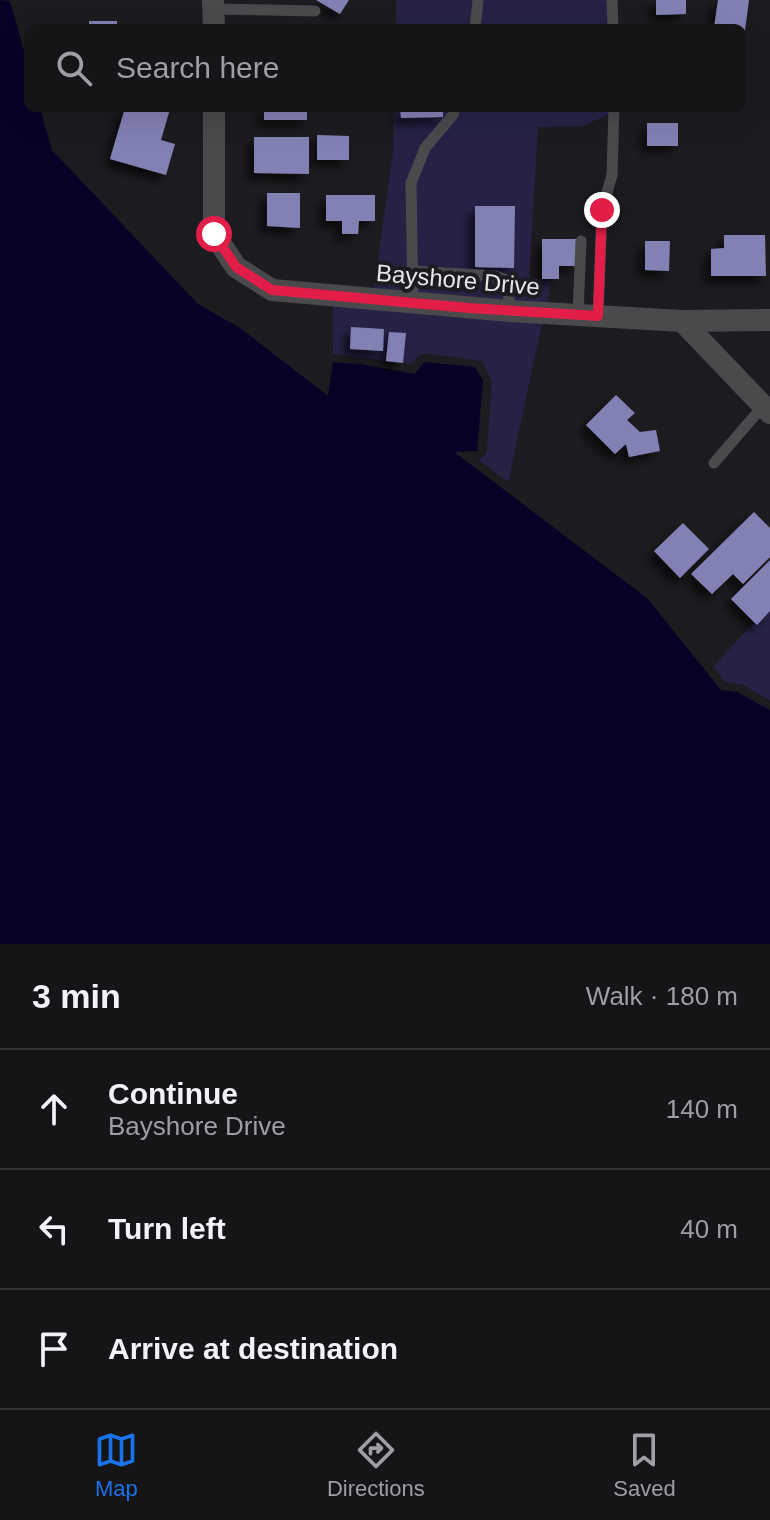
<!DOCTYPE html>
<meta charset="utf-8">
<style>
body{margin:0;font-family:Arial,sans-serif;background:#1e1e21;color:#f1f3f6}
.stop{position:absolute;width:24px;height:24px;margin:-18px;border:6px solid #e11d48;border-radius:50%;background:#fff}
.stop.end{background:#e11d48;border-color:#fff;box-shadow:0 2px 8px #0008}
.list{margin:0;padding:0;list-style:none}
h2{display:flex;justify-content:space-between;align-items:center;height:104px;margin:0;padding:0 32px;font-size:34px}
h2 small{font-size:26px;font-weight:400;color:#9d9fa2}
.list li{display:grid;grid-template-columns:52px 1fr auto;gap:24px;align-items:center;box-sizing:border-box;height:120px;padding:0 32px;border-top:2px solid #343437}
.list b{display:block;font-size:30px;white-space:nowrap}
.list p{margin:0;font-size:26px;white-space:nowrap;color:#9d9fa2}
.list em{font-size:26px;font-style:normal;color:#9d9fa2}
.icon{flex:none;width:44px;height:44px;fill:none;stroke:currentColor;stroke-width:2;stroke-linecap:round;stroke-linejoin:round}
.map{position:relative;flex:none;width:770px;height:944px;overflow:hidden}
.search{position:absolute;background:#151518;box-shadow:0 8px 32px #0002;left:24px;right:24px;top:24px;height:88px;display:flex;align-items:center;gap:20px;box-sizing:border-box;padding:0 28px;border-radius:12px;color:#9d9fa2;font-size:30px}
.sheet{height:464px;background:#151518}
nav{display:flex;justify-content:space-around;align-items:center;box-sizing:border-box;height:112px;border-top:2px solid #343437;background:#151518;font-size:22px;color:#9d9fa2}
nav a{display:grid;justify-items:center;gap:4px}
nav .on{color:#1a73e8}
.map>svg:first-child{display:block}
.green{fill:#252246}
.water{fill:#090127}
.building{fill:#8281b4;filter:url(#shadow)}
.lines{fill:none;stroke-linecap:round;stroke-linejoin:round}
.service{stroke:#4a4a4c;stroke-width:11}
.minor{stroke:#4a4a4c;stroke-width:22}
.route{stroke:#e11d48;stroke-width:10}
.labels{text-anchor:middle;stroke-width:8;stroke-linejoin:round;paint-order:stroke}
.street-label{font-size:24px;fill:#e6e6e9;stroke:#1c1c20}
</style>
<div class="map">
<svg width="770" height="944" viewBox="0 0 770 944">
<defs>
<filter id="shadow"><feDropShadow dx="-7" dy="7" stdDeviation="4" flood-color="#0009"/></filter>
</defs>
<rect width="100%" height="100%" fill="#1c1c20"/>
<g class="green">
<polygon points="396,0 607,0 608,28 396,28"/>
<polygon points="394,108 609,108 610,114 582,126 538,127 529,281 551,281 547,303 374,289 393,152"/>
<polygon points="333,306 542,323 508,482 478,459 485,456 487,451 492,382 482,361 426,353 419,355 411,364 333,354"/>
<polygon points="770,605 770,700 743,685 726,682 713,667"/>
</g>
<polygon class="water" points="0,0 10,1 28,65 28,108 40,108 52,150 198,304 240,328 328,396 333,362 360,364 415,374 424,362 475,367 483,381 477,451 454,452 647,598 721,690 737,692 770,710 770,944 0,944"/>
<g class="building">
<polygon points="316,0 349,0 340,14"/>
<polygon points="656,0 686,0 686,14 656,15"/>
<polygon points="718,0 749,0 744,38 742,28 714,28"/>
<rect x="89" y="21" width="28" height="7"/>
<polygon points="125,108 170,109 161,140 175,144 166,175 110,159"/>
<rect x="264" y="108" width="43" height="12"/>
<polygon points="400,108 443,108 443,117 401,118"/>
<rect x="647" y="123" width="31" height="23"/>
<polygon points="317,135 349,136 349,160 317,160"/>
<polygon points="254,137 309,137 309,174 254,173"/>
<polygon points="267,193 300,193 300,228 267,226"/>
<polygon points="326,195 375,195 375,221 359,221 358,234 342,234 342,221 326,221"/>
<polygon points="475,206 515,206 514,268 475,267"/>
<polygon points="724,235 765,235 766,276 711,276 711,249 724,248"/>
<polygon points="542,239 576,239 576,266 559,266 559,279 542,279"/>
<polygon points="645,241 670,241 669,271 645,270"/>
<polygon points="351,327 384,329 383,351 350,349"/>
<polygon points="389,332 406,333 403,363 386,361"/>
<polygon points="616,395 635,413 627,420 640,432 656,430 660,451 629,457 626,444 615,454 586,425"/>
<polygon points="754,512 770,528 770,557 743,584 733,574 712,594 691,574"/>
<polygon points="683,523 709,549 680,578 654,551"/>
<polygon points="770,560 770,611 757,625 731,599"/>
</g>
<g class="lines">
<g class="service">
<polyline points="612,0 613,28"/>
<polyline points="213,9 315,11"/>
<polyline points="475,28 478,0"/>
<polyline points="413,271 495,276 507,280 510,311"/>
<polyline points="413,303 411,183 425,148 453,115 455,108"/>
<polyline points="578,315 581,241"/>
<polyline points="598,316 602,210 612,175 614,108"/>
<polyline points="714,463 763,406"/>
</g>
<g class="minor">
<polyline points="213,0 214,28"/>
<polyline points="214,108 214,234 236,267 272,290 510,311 682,321 770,320"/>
<polyline points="682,321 770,413"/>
</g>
</g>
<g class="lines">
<polyline class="route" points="214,234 236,267 272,290 468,308 598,316 602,210"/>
</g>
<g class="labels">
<g class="street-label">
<text transform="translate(458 280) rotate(5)" y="8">Bayshore Drive</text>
</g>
</g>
</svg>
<div class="stop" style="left:214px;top:234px"></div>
<div class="stop end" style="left:602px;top:210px"></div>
<div class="search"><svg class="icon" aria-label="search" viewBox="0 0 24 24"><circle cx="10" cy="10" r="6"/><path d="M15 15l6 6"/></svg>Search here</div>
</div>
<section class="sheet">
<h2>3 min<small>Walk · 180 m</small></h2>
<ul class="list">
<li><svg class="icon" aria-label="ahead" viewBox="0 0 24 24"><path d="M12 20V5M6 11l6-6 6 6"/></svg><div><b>Continue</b><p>Bayshore Drive</p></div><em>140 m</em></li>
<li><svg class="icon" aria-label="left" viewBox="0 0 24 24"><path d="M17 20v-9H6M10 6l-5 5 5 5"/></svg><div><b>Turn left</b></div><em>40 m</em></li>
<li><svg class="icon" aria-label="arrive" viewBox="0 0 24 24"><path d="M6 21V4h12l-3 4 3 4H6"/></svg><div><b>Arrive at destination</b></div></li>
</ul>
</section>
<nav>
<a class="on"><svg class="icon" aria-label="map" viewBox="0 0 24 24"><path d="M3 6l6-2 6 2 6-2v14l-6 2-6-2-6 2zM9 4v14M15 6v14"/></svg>Map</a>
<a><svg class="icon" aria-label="directions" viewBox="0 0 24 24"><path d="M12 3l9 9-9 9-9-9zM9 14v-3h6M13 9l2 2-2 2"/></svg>Directions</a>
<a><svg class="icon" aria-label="saved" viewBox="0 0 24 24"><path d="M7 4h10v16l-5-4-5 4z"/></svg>Saved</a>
</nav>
